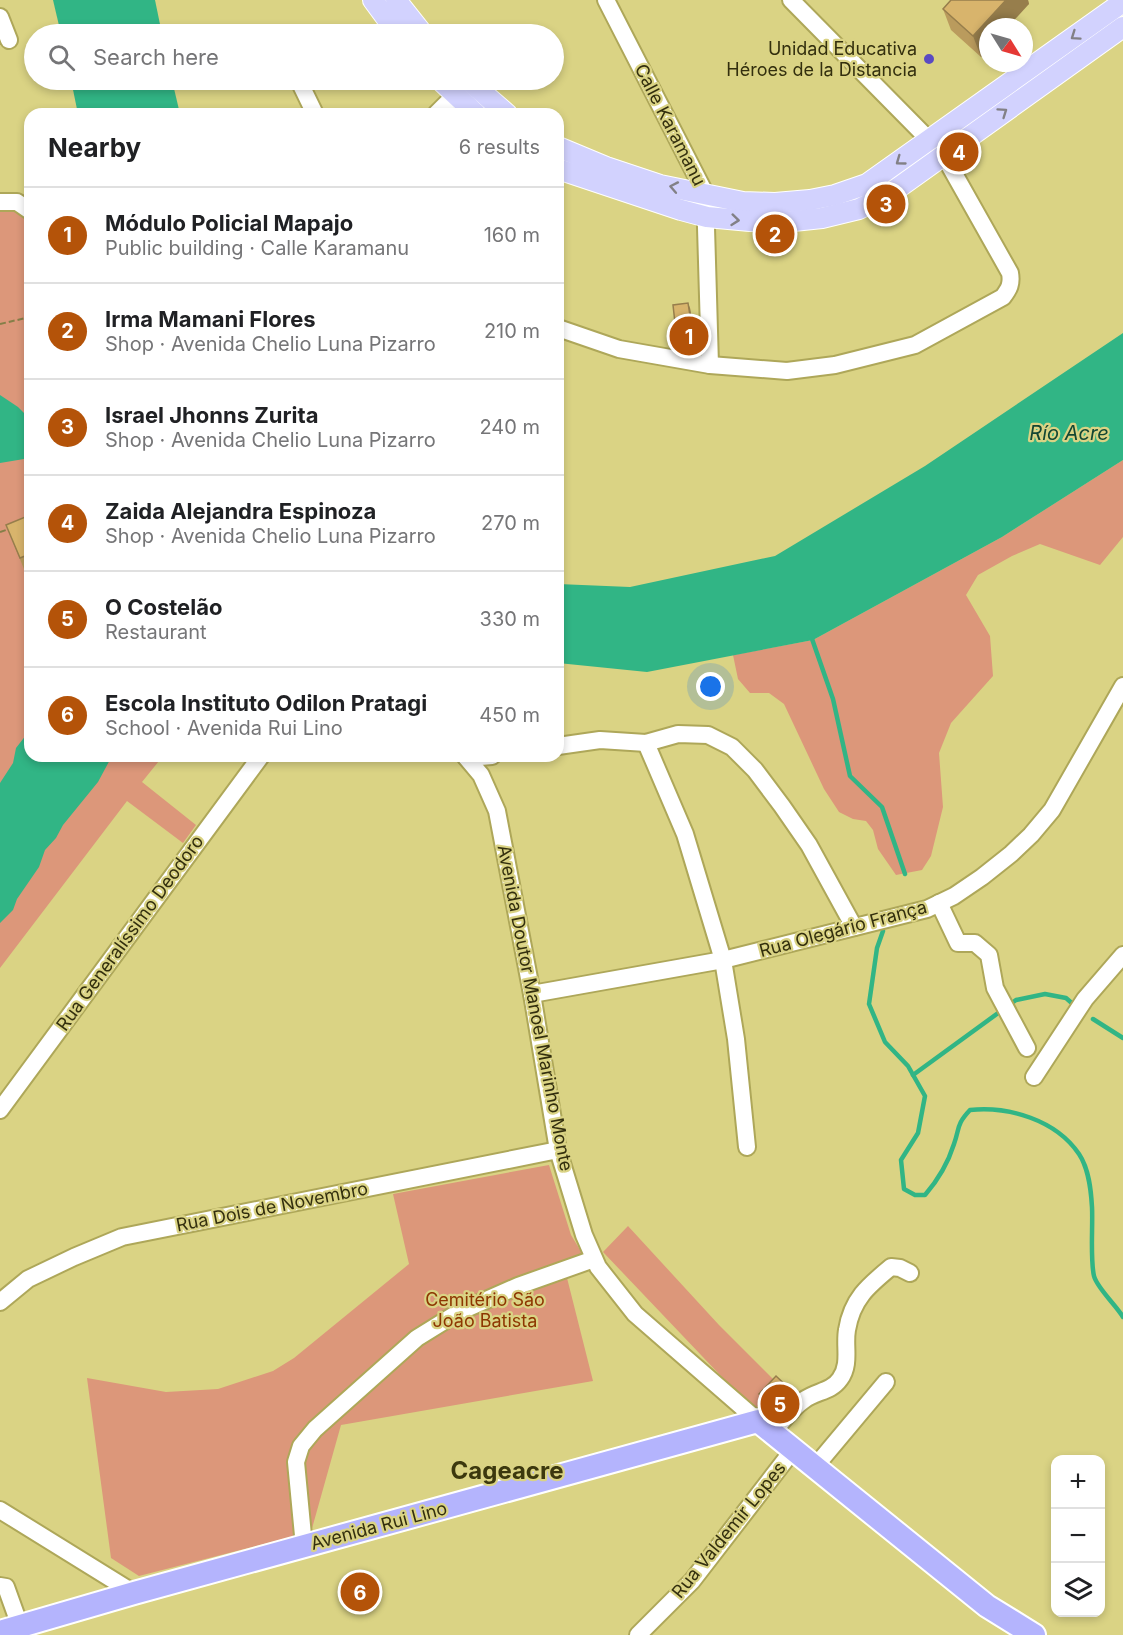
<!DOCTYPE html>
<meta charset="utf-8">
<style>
body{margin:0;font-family:Inter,sans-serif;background:#f6f6f6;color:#202124}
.controls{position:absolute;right:18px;bottom:18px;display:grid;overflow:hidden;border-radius:12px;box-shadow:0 3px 9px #0003}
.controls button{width:54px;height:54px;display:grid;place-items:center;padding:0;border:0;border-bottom:2px solid #e0e0e0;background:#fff;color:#202124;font:30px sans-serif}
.compass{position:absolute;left:979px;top:18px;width:54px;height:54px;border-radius:50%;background:#fff;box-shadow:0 3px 9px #0003;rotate:127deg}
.you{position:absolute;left:711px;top:687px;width:21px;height:21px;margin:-15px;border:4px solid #fff;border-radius:50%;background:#1a73e8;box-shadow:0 0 0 9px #1a73e833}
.badge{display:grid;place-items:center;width:39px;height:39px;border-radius:50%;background:#b45309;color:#fff;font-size:20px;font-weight:700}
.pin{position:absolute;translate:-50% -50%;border:3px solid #fff;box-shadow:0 2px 6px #0006}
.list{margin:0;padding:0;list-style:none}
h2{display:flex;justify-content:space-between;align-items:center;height:78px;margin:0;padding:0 24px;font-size:26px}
h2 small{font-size:20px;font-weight:400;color:#757577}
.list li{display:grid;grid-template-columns:39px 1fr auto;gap:18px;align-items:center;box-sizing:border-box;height:96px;padding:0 24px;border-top:2px solid #e0e0e0}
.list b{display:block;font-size:22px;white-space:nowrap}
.list p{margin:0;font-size:20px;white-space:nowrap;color:#757577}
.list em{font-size:20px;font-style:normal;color:#757577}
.icon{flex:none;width:33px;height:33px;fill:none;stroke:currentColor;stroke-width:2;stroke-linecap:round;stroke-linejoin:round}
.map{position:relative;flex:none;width:1123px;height:1635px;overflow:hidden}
.search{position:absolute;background:#fff;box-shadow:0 3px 9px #0003;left:24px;top:24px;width:540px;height:66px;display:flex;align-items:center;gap:15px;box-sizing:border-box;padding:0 21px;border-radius:33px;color:#757577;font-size:22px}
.panel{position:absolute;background:#fff;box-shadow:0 3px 9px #0003;left:24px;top:108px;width:540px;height:654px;border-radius:18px}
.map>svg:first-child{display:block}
.green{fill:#dc977a}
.water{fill:#31b585}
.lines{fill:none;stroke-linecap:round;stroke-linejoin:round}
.stream{stroke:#31b585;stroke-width:4.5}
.minor-casing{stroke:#aea759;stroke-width:20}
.major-casing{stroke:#fff;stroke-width:22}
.highway-casing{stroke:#fff;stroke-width:26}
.path{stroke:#857f48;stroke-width:2;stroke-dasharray:6 3;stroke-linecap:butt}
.minor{stroke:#fff;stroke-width:16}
.major{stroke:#d2d2fe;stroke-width:20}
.highway{stroke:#b4b4fd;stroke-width:22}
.wall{fill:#ba9b5d}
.shaded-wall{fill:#977e4c}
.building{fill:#d8b46c;stroke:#977e4c;stroke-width:1.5}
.oneway{stroke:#828086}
.poi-dot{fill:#5a4ac2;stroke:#dad384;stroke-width:2}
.labels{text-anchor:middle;stroke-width:4.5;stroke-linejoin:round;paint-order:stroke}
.poi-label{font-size:18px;fill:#332f0e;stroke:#dad384;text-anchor:end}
.street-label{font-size:18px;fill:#332f0e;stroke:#dad384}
.park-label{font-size:18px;fill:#8d3601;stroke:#dad384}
.water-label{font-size:20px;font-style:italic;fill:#134733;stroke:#dad384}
.district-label{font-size:24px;font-weight:bold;fill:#3c380e;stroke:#dad384}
</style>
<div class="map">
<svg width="1123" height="1635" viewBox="0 0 1123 1635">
<rect width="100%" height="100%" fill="#dad384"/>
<g class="green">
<polygon points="30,192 30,756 163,756 142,782 196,825 183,843 127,801 0,968 0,203"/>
<polygon points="1123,460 1123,537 1100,565 1040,544 1012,556 978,575 966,595 990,636 993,676 951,723 939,753 943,807 931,856 922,870 896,875 878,849 873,830 866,821 853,819 839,812 824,789 784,704 769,693 750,693 738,679 733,655 813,640 1002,537"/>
<polygon points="549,1165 571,1235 582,1253 580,1258 566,1274 593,1381 341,1425 311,1532 139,1576 111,1558 87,1378 166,1392 218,1389 273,1371 294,1358 409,1264 393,1194"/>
<polygon points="628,1226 719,1325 779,1385 756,1408 740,1396 603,1252"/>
</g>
<g class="water">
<polygon points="53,0 155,0 162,34 61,34"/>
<polygon points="71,80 172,80 180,114 78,114"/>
<polygon points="1123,333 1123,460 1002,537 813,640 647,672 558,663 558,584 630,587 775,556 925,466"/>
<polygon points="0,395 18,407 30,419 30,458 0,463"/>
<polygon points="30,730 30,756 112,756 98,782 63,825 56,838 45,850 39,867 17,899 13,910 0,923 0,783 13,763 16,748"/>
</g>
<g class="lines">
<g class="stream">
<polyline points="811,636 833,699 850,776 882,807 905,874"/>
<path d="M883 931 877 948 869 1004 885 1042 908 1066 925 1096 918 1133 901 1160 904 1189 915 1195H925C938 1180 948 1163 954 1144 960 1127 956 1125 970 1110 1009 1106 1056 1120 1079 1154 1089 1169 1091 1190 1092 1207 1093 1226 1090 1259 1094 1276 1097 1288 1116 1305 1123 1317"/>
<polyline points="1093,1019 1123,1038"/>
<polyline points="913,1075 1016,1000 1045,994 1066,998 1074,1005"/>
</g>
<defs>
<g id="minor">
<polyline points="606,0 705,193 710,365"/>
<polyline points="0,17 9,40"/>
<polyline points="300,83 315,114"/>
<polyline points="436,114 455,95"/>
<polyline points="0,202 17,202 30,211"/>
<path d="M558 328 619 349 710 365 787 371 835 365 915 345 1003 297C1009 289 1012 284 1010 273L943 154 791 0"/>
<polyline points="646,743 685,834 723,960 736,1039 747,1147"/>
<polyline points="558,746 600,740 646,743 678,734 708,735 732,747 755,770 782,806 809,845 854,927"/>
<polyline points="465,756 481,775 497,811 532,994 558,1150 584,1235 598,1267 635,1314 758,1421"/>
<polyline points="467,758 492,756"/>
<polyline points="939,903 958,943 975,943 989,955 995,988 1027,1048"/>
<polyline points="532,994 723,960 927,909 954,896 982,877 1011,854 1031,835 1052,810 1123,686"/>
<polyline points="1034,1077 1085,999 1123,955"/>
<polyline points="0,1110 261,756"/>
<polyline points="0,1302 28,1279 74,1257 122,1237 558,1150"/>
<path d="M772 1433C782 1422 792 1408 804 1400 816 1391 831 1392 840 1379 851 1364 844 1346 847 1330 852 1299 868 1286 891 1267L900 1268 910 1273"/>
<polyline points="814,1468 886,1382"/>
<polyline points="0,1510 134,1593"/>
<polyline points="304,1546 296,1462 301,1446 315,1429 417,1338 459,1312 518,1286 594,1259"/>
<polyline points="0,1586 6,1587 20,1626"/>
<polyline points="638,1635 692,1581 793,1450"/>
</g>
<g id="major">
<polyline points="373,0 398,34"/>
<polyline points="396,0 423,34"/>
<polyline points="440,80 476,114"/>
<polyline points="468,80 507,114"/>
<polyline points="558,147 606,167 660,185 743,202 775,203 810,200 835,195 867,184 1123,2"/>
<polyline points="558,169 681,210 707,217 750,221 784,222 822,218 859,209 891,193 1123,27"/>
</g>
<polyline id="highway" points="0,1632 134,1593 758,1421 987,1606 1034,1635"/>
</defs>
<use href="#minor" class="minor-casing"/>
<use href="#major" class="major-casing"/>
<use href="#highway" class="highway-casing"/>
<g class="path">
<polyline points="0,324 30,317"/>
<polyline points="0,532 9,529"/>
</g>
<use href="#minor" class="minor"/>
<use href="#major" class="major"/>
<use href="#highway" class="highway"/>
</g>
<g class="wall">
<polygon points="951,0 1028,0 1029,4 988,27 988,49 981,57 951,30 943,9"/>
<polygon points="690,308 692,322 697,321 699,326 701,344 679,347 677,341"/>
<polygon points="30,515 30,572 26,574 6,525"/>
<polygon points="794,1393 798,1404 780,1422 763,1405 759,1394"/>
</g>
<g class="shaded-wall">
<polygon points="1006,0 1028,0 1029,4 1008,27 988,27 988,49 981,57 973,36"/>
<polygon points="688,303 690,308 693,327 691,322"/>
<polygon points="697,321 699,326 701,344 699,339"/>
<polygon points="794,1393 798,1404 780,1422 776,1411"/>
</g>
<g class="building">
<polygon points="951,0 1006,0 973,36 943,9"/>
<polygon points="688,303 691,322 697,321 699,339 677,341 673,305"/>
<polygon points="30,515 30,554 20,558 6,525"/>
<polygon points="776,1376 794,1393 776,1411 759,1394"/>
</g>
<defs><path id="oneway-chevron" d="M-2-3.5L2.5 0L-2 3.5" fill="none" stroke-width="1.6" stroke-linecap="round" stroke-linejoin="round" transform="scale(1.5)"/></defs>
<g class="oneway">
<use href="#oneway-chevron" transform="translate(1075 36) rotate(145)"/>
<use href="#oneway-chevron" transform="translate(1003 112) rotate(-35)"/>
<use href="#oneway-chevron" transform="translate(900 161) rotate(144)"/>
<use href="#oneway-chevron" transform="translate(674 187) rotate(-169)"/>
<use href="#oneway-chevron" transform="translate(735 220) rotate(6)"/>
</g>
<circle class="poi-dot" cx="929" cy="59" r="6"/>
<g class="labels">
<g class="poi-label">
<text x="917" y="55">Unidad Educativa<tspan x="917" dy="21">Héroes de la Distancia</tspan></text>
</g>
<g class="street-label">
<text transform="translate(670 125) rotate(63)" y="6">Calle Karamanu</text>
<text transform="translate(843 929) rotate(-15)" y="6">Rua Olegário França</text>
<text transform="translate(130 933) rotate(-54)" y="6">Rua Generalíssimo Deodoro</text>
<text transform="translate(535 1008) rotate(79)" y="6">Avenida Doutor Manoel Marinho Monte</text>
<text transform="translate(272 1207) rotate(-11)" y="6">Rua Dois de Novembro</text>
<text transform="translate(379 1526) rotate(-15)" y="6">Avenida Rui Lino</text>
<text transform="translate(729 1530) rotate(-51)" y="6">Rua Valdemir Lopes</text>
</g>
<g class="park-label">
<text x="485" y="1306">Cemitério São<tspan x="485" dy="21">João Batista</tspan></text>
</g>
<g class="water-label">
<text x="1069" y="440">Río Acre</text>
</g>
<g class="district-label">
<text x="507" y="1479">Cageacre</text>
</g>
</g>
</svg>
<div class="controls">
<button>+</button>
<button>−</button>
<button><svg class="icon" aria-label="layers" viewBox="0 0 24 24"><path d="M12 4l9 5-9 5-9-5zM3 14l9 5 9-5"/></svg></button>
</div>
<svg class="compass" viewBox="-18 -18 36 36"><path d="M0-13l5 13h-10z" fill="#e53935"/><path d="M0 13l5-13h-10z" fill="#757577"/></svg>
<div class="you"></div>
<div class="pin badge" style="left:689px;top:336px">1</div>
<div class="pin badge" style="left:775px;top:234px">2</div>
<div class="pin badge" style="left:886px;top:204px">3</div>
<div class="pin badge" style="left:959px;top:152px">4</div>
<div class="pin badge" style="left:780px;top:1404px">5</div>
<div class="pin badge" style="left:360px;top:1592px">6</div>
<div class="search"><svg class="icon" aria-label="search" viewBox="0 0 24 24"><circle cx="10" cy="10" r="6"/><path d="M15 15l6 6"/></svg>Search here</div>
<section class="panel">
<h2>Nearby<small>6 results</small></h2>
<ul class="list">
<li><span class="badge">1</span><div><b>Módulo Policial Mapajo</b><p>Public building · Calle Karamanu</p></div><em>160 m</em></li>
<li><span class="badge">2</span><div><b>Irma Mamani Flores</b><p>Shop · Avenida Chelio Luna Pizarro</p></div><em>210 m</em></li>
<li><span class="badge">3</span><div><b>Israel Jhonns Zurita</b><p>Shop · Avenida Chelio Luna Pizarro</p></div><em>240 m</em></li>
<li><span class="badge">4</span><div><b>Zaida Alejandra Espinoza</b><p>Shop · Avenida Chelio Luna Pizarro</p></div><em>270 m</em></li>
<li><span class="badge">5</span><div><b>O Costelão</b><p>Restaurant</p></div><em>330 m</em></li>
<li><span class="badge">6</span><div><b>Escola Instituto Odilon Pratagi</b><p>School · Avenida Rui Lino</p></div><em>450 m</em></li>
</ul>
</section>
</div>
